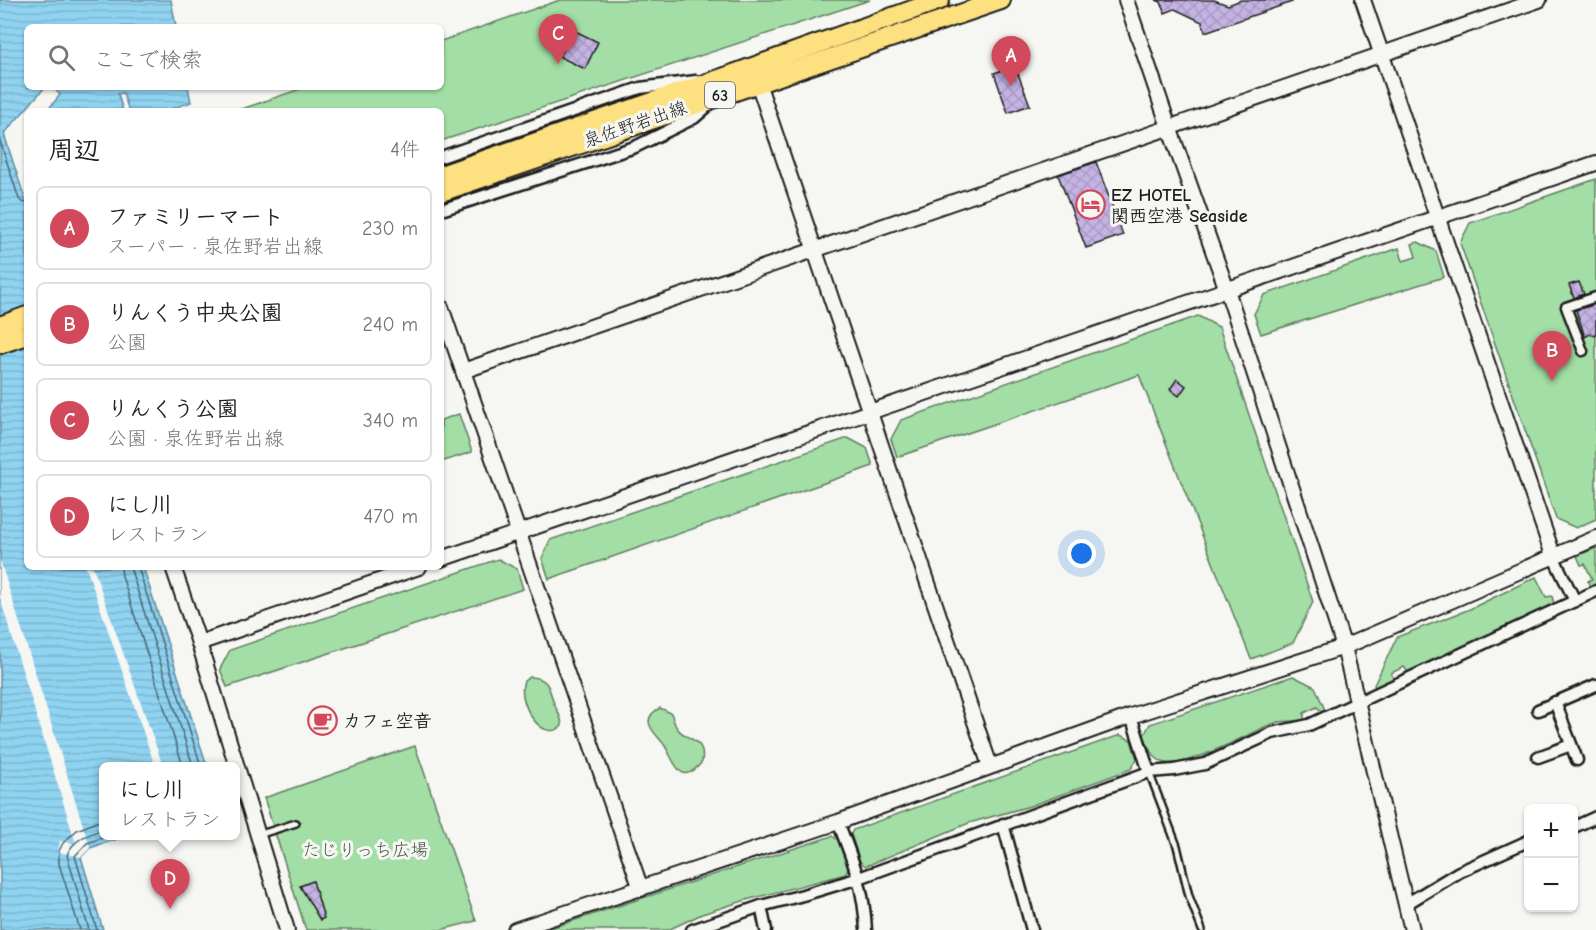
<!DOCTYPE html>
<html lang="ja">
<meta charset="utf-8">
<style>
body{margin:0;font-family:"Comic Neue","Klee One",sans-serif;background:#f2f2f2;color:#202124}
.controls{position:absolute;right:18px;bottom:18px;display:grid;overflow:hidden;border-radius:9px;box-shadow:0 2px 4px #0004}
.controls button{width:54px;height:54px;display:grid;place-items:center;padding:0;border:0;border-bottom:2px solid #e0e0e0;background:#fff;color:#202124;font:30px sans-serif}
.you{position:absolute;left:1082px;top:554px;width:21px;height:21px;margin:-15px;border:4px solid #fff;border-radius:50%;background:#1a73e8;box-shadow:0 0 0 9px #1a73e833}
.badge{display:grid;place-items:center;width:39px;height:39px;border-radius:50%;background:#d1495b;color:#fff;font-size:20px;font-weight:700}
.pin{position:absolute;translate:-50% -50px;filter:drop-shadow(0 2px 3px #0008)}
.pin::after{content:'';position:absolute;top:32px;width:21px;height:18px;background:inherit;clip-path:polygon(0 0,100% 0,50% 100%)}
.popup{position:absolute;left:99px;top:762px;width:141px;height:78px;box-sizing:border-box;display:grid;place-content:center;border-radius:9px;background:#fff;filter:drop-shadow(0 2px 4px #0005);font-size:20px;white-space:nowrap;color:#757577}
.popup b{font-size:22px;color:#202124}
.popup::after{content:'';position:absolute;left:50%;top:100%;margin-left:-12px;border:12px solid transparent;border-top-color:#fff}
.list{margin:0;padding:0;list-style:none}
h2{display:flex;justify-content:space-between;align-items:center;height:78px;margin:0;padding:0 24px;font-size:26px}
h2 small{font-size:20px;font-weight:400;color:#757577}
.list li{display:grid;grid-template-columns:39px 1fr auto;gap:18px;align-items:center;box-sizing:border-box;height:84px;margin:0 12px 12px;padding:0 12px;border:2px solid #e0e0e0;border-radius:9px}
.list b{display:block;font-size:22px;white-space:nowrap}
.list p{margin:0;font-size:20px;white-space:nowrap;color:#757577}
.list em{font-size:20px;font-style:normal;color:#757577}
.icon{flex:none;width:33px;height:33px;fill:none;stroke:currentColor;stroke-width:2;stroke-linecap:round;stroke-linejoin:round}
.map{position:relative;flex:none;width:1596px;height:930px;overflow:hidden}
.search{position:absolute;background:#fff;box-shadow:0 2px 4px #0004;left:24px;top:24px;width:420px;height:66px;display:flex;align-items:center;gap:15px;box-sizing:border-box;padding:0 21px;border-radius:9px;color:#757577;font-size:22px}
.panel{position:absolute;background:#fff;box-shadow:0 2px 4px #0004;left:24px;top:108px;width:420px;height:462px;border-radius:9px}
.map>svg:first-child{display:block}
.park{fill:#a2dea5;stroke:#5f7d60;stroke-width:1.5}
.water{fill:url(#water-rules);stroke:#618a9c;stroke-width:1.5}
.pier{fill:#f6f6f2}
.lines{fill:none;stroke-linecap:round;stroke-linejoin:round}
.shore{stroke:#4a6571;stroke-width:1.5}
.building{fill:url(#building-cross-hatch);stroke:#1c1c1c;stroke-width:1.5}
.service-casing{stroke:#1c1c1c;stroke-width:10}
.pedestrian-casing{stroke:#1c1c1c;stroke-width:13}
.minor-casing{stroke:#1c1c1c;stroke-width:15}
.tertiary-casing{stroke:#1c1c1c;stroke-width:18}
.primary-casing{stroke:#1c1c1c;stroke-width:22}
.service{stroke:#f6f6f2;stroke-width:5}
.pedestrian{stroke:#f6f6f2;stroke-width:8}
.minor{stroke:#f6f6f2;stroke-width:10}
.tertiary{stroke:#f6f6f2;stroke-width:14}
.primary{stroke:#fde080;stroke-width:18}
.labels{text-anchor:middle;stroke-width:6;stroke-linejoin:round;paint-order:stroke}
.shield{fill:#f6f6f2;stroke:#5d5d5c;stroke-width:1.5}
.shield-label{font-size:16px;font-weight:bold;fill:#1c1c1c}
.street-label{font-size:18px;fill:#1c1c1c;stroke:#f6f6f2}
.poi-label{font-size:18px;font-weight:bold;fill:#1c1c1c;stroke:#f6f6f2;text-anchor:start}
.park-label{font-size:18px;fill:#445645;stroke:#f6f6f2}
</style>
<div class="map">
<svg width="1596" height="930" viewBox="0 0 1596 930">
<defs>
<pattern id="water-rules" width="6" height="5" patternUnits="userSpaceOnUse" patternTransform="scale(1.5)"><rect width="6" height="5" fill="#8fd3f1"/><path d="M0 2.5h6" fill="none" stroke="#7bb5ce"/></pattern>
<pattern id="building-cross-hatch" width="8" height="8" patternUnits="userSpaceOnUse" patternTransform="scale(1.5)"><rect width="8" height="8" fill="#c4b3e3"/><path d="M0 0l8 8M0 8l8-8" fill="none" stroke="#a899c2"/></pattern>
</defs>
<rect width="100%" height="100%" fill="#f6f6f2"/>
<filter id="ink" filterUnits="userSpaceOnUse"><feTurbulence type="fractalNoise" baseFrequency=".0167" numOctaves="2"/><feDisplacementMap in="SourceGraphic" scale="12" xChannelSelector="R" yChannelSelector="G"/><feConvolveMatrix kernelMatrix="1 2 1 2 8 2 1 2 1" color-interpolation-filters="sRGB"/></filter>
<g filter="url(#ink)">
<g class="park">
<polygon points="560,0 870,0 441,141 441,111 236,111 306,87 441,87 441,41"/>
<polygon points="1596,179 1596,519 1576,528 1556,519 1460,243 1470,223"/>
<polygon points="1418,242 1436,251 1444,277 1261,334 1254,314 1264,295 1399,248 1403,261 1416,257 1412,244"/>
<polygon points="1198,316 1219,327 1313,602 1293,643 1251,659 1139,375 897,457 891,439 901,420"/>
<polygon points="459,414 472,452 441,462 441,420"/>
<polygon points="848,438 867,448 873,466 549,579 542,558 550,540"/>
<polygon points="1596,548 1596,584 1590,587 1588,581 1592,579 1585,564 1581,565 1577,556"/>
<polygon points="498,559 517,569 523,589 227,687 220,669 230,650"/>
<polygon points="1536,577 1546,597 1552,596 1554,604 1408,672 1404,667 1391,673 1394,679 1375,688 1374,685 1397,637 1470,609"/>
<path d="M1293 676 1315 687 1325 710 1322 712 1317 707 1304 713V720L1278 722 1267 726C1247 735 1185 768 1166 763 1152 760 1148 746 1144 735L1150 724Z"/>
<path d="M530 677C553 678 548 693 556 708 559 715 562 718 562 726 541 745 516 700 524 681Z"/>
<path d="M660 708 671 713C673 718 674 724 677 728 687 742 706 737 702 762 680 789 675 762 665 746 660 738 650 731 649 722 649 715 654 711 660 708Z"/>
<polygon points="1120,735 1131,740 1137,759 1131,769 1030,806 969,823 866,866 860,862 851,834 853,830"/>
<polygon points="415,746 476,921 440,930 306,930 264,798"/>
<polygon points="832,836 838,840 848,867 846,874 746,900 702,914 668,930 545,930"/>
</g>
<g class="water">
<polygon points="0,0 171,0 176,27 27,27 27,87 45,87 4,134 27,205 27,567 143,567 207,766 104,766 104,836 126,836 90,848 81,857 103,930 0,930"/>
<polygon points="53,87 188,87 191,102 165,111 129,111 123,93 118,94 123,111 47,111 60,95"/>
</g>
<g class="pier">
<polygon points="0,560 90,848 81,857 58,852 60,841 76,844 0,598"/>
<polygon points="86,567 93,567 163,766 155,766"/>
</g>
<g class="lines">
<g class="shore">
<polyline points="0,141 19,199 22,202 27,203"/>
<polyline points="121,567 122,576 183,766"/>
<polyline points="130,567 193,766"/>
<polyline points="138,567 201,766"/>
<polyline points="80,930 59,864 59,851 63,843 77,830 104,819"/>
<path d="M89 930 67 855C73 839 89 834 104 829"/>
<polyline points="97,930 75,856 87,843 108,836"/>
</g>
</g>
<g class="building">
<polygon points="1156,0 1214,0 1228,5 1241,0 1291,0 1292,2 1205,32 1202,22 1175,9 1165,13 1161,2"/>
<polygon points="573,30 598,42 585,69 560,57"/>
<polygon points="1015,66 1030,105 1008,113 994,73"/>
<polygon points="1096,162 1123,235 1086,248 1058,175"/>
<polygon points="1579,282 1584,294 1574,298 1569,285"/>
<polygon points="1596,304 1596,335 1590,334 1585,337 1576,310"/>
<polygon points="1177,379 1186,386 1179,396 1170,389"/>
<polygon points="313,881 324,918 320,920 300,886"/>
</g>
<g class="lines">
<defs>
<g id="service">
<polyline points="1149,772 1177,846 1189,896 1202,930"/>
<polyline points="258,835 296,823"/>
</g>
<polyline id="pedestrian" points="1583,351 1566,307 1596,297"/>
<g id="minor">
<polyline points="441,157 640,88 696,81"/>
<polyline points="441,210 635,147 694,118 710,104"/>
<polyline points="1554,558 1575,601"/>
<polyline points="1555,702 1577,760"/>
<polyline points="1538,710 1596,685"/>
<polyline points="1131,716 1149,772"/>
<polyline points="1538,757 1571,745"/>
<path d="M838 822C853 861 864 887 866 930"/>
<polyline points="1003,824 1032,930"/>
<polyline points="1574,827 1596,817"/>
<polyline points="1406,904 1459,872 1528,841"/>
<polyline points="761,906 766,930"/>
<polyline points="692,930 761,906 803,895 859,878 1149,772 1174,770 1205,764 1272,733 1309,725 1596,591"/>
</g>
<g id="tertiary">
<polyline points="1126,0 1169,127 1227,290 1344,647 1412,930"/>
<polyline points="1363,0 1554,558"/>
<polyline points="758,83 990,766"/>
<polyline points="441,307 641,889"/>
<polyline points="463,371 1539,0"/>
<polyline points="441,559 1596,163"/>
<polyline points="173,567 199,643 287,930"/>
<polyline points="199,643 419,567"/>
<polyline points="515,930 838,822 1131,716 1344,647 1596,538"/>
</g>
<g id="primary">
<polyline points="441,175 725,77 940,0"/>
<polyline points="441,192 1001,0"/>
<polyline points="0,326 27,316"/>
<polyline points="0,344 27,335"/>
</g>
</defs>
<use href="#service" class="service-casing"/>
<use href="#pedestrian" class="pedestrian-casing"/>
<use href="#minor" class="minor-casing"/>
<use href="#tertiary" class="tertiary-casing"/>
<use href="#primary" class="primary-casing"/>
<use href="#service" class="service"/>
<use href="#pedestrian" class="pedestrian"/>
<use href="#minor" class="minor"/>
<use href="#tertiary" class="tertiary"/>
<use href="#primary" class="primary"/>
</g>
</g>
<defs>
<symbol id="hotel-ring" viewBox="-11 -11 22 22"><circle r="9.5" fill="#f6f6f2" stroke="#d1495b" stroke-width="1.5"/><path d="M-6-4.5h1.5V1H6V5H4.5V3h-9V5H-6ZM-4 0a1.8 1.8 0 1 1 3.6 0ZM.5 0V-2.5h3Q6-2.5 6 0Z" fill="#d1495b"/></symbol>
<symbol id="cafe-ring" viewBox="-11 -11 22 22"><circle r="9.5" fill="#f6f6f2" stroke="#d1495b" stroke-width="1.5"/><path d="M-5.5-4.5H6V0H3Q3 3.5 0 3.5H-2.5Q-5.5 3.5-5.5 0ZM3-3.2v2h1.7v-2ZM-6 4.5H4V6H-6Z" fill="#d1495b"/></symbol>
</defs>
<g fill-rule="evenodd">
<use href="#hotel-ring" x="1074" y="188" width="33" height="33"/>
<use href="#cafe-ring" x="306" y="704" width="33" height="33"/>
</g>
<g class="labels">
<rect class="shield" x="705" y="82" width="30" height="26" rx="4.5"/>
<g class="shield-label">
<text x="720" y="101">63</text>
</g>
<g class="street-label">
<text transform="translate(635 124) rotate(-19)" y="6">泉佐野岩出線</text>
</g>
<g class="poi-label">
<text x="1111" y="201">EZ HOTEL<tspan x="1111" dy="21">関西空港 Seaside</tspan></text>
<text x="343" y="727">カフェ空音</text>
</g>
<g class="park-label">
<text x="365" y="856">たじりっち広場</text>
</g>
</g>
</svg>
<div class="controls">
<button>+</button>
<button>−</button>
</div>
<div class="you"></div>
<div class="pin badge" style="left:1011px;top:86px">A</div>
<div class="pin badge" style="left:1552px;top:381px">B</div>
<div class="pin badge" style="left:558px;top:64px">C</div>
<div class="pin badge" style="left:170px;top:909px">D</div>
<div class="popup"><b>にし川</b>レストラン</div>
<div class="search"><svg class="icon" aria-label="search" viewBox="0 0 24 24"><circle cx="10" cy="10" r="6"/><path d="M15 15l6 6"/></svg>ここで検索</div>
<section class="panel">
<h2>周辺<small>4件</small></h2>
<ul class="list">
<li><span class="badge">A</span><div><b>ファミリーマート</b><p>スーパー · 泉佐野岩出線</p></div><em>230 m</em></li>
<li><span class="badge">B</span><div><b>りんくう中央公園</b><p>公園</p></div><em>240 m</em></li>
<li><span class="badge">C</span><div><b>りんくう公園</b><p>公園 · 泉佐野岩出線</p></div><em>340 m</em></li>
<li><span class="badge">D</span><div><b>にし川</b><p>レストラン</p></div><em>470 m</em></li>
</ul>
</section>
</div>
